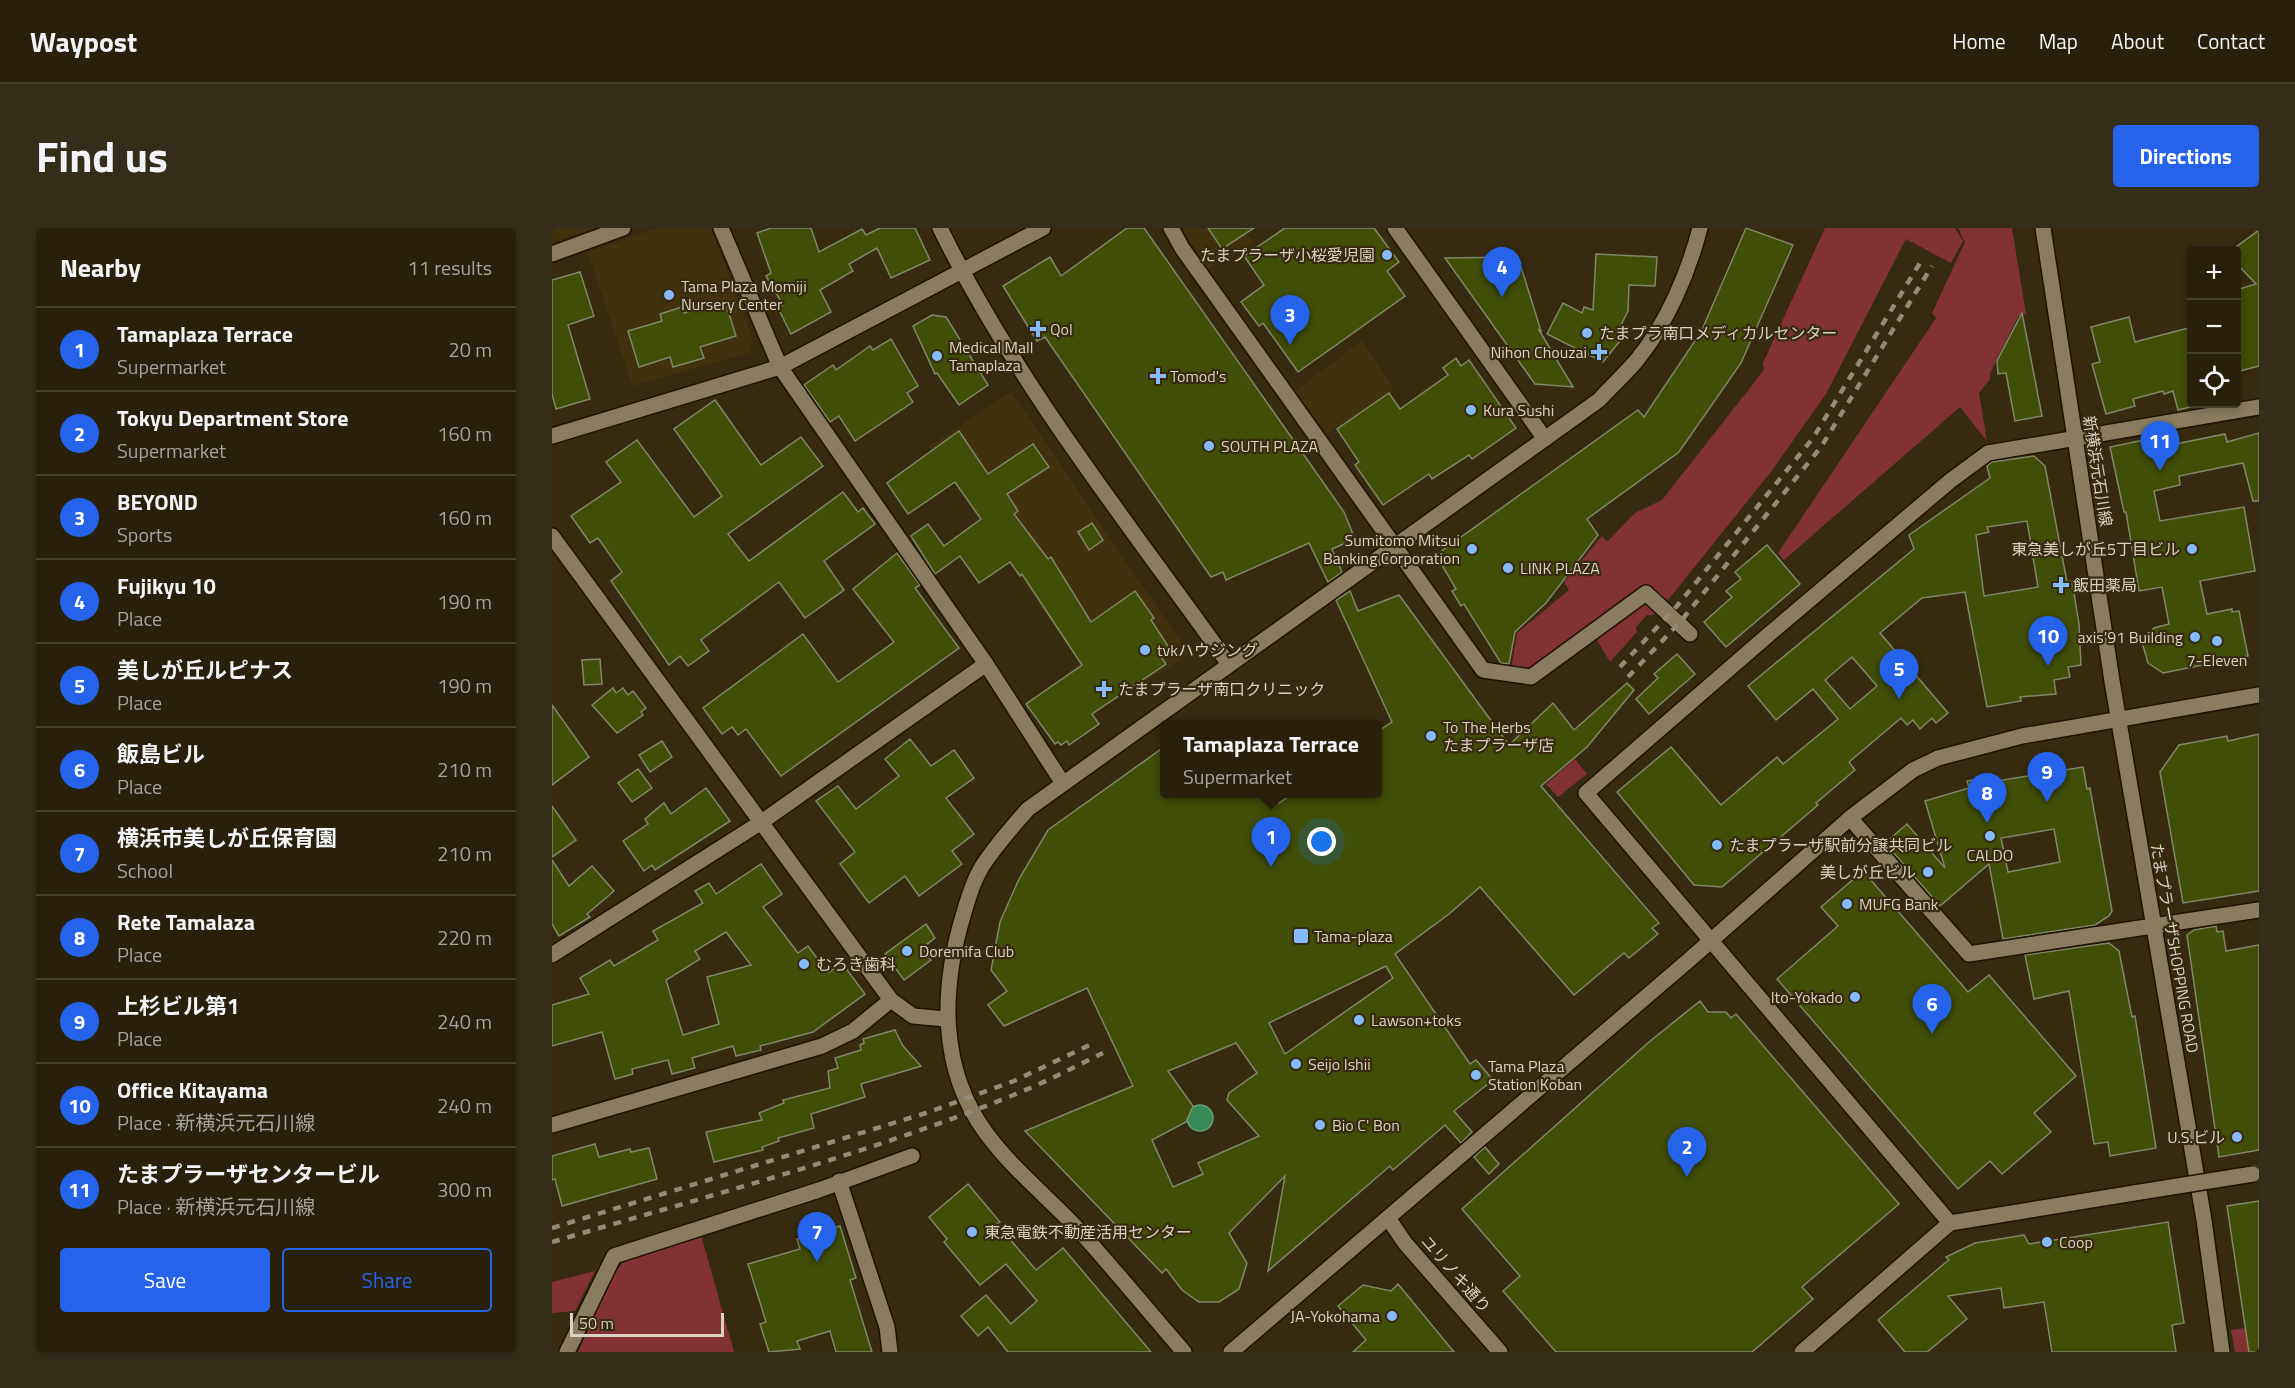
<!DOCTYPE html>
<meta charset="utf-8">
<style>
body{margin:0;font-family:"Titillium Web","Noto Sans JP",sans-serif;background:#342d19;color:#f1f3f6}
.controls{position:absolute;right:18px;top:18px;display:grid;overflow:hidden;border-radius:6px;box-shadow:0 3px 9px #0003}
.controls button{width:54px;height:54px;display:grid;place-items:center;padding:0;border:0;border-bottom:2px solid #443e2c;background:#28200b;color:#f1f3f6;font:30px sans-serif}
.scale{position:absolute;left:18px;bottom:15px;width:154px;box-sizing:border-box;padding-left:6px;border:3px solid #d9d2c2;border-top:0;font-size:16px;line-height:21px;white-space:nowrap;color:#d9d2c2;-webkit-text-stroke:4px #362b0f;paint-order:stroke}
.you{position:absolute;left:770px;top:614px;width:21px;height:21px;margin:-15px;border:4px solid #fff;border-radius:50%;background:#1a73e8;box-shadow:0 0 0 9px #1a73e833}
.badge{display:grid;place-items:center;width:39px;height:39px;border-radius:50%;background:#2563eb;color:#fff;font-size:20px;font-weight:700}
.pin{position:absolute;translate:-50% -50px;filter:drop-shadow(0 2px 3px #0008)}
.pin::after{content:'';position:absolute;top:32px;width:21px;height:18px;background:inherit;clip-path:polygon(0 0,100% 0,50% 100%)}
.popup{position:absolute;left:608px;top:492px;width:222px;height:78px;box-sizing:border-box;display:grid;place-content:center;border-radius:6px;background:#28200b;filter:drop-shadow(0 2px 4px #0005);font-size:20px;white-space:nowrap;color:#a5a39d}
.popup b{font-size:22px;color:#f1f3f6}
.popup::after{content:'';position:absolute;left:50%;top:100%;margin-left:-12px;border:12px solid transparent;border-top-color:#28200b}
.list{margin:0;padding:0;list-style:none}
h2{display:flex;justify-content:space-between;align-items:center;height:78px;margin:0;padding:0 24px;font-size:26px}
h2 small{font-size:20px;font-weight:400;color:#a5a39d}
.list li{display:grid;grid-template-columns:39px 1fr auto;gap:18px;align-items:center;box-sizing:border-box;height:84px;padding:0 24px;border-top:2px solid #443e2c}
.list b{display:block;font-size:22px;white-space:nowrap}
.list p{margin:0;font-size:20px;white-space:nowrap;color:#a5a39d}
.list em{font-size:20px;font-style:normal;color:#a5a39d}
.actions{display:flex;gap:12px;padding:18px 24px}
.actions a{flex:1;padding:14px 0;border:2px solid #2563eb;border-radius:6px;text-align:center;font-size:21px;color:#2563eb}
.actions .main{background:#2563eb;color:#fff}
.icon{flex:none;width:33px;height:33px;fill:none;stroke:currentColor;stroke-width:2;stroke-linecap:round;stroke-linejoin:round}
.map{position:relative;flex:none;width:1707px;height:1124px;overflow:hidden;border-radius:6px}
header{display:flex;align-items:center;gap:36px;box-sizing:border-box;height:84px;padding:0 30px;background:#28200b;border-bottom:2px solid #443e2c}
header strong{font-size:28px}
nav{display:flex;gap:33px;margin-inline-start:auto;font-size:21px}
.intro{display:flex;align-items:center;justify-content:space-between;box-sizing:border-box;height:144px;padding:0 36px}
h1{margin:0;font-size:42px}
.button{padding:15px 27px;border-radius:6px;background:#2563eb;color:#fff;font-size:21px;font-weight:700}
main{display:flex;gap:36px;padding:0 36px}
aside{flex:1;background:#28200b;border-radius:6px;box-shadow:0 3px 9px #0003}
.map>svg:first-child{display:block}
.built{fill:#40320d}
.green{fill:#823134}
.water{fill:#378a58;stroke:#68a078;stroke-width:1.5}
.building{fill:#404e08;stroke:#80886a;stroke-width:1.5;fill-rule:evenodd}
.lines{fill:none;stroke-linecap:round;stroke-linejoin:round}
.minor-casing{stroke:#1e1300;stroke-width:18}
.minor{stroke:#8a7d5f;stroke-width:15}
.rail{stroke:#948b76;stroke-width:4.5;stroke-dasharray:8 8;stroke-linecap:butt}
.minor-bridge-casing{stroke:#1e1300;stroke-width:18;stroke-linecap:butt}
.minor-bridge{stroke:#8a7d5f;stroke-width:15}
.poi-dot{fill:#86bbfb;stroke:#362b0f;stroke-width:2}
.labels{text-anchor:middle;stroke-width:4.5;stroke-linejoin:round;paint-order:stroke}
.poi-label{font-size:16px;fill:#d9d2c2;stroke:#362b0f;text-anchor:start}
.street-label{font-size:16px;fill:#d9d2c2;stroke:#362b0f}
</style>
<header>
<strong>Waypost</strong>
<nav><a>Home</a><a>Map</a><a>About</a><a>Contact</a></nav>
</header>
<div class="intro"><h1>Find us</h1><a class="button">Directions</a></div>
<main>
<aside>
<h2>Nearby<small>11 results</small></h2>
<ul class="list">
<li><span class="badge">1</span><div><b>Tamaplaza Terrace</b><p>Supermarket</p></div><em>20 m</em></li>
<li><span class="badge">2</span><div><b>Tokyu Department Store</b><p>Supermarket</p></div><em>160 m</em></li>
<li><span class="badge">3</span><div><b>BEYOND</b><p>Sports</p></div><em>160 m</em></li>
<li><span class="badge">4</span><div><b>Fujikyu 10</b><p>Place</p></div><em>190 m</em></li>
<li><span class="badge">5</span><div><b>美しが丘ルピナス</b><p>Place</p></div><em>190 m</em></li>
<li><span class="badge">6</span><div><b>飯島ビル</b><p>Place</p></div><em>210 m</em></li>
<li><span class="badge">7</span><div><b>横浜市美しが丘保育園</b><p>School</p></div><em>210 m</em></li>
<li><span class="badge">8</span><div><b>Rete Tamalaza</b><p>Place</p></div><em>220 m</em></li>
<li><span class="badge">9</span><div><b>上杉ビル第1</b><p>Place</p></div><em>240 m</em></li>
<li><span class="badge">10</span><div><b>Office Kitayama</b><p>Place · 新横浜元石川線</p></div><em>240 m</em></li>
<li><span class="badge">11</span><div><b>たまプラーザセンタービル</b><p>Place · 新横浜元石川線</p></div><em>300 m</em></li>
</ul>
<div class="actions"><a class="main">Save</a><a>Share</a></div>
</aside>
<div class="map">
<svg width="1707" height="1124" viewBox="0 0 1707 1124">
<rect width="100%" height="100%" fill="#362b0f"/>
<g class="built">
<polygon points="0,0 43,0 0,14"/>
<polygon points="106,0 159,0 200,109 199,124 81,158 35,24"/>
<polygon points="637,0 692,0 701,14 656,41 631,3"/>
<polygon points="810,113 842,161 775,206 743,163"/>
<polygon points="459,164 637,426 594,454 567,414 529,438 377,219"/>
</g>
<g class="green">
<polygon points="1273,0 1403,0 1411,13 1399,35 1354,11 1274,166 1218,245 1116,372 1096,359 978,445 959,442 965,405 1017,362 1012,354 1050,308 1055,314 1083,285 1110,272 1212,142 1211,135"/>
<polygon points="1406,0 1460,0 1474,86 1467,87 1438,145 1438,151 1427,165 1435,213 1408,179 1232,332 1226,325 1384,90 1380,85 1413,14"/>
<polygon points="1094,375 1102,385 1101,387 1095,387 1084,399 1085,404 1058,434 1044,410"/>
<polygon points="1023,531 1035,546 1006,569 994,556"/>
<polygon points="149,1007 182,1124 26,1124 61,1046 73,1033"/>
<polygon points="43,1043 23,1083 0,1085 0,1054"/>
<polygon points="1707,1098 1707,1124 1683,1124 1679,1102"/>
</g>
<circle class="water" cx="648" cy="890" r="13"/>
<g class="building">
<polygon points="219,0 259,0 267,24 310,1 314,7 328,0 363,0 378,32 339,50 325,20 297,36 301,43 268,62 279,84 239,106 226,80 231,77 214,48 219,45 205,5"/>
<polygon points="575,0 592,0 792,284 803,311 780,321 790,344 776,354 757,315 674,352 671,344 659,349 493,109 485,113 451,58 498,29 509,48"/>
<polygon points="656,0 702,0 670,21"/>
<polygon points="733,0 822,0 847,34 835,43 853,68 746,144 711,95 707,98 689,74 712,57 692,28"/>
<polygon points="1194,0 1241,17 1189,135 1127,224 1035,291 1046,307 994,375 963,404 957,436 949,435 912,376 909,378 900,363 904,361 884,327 1086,182 1092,189 1149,104"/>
<polygon points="1707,2 1707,138 1684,144 1684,62 1704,56 1684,35 1684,19"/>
<polygon points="1044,26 1105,29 1103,58 1077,57 1076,83 1067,101 1075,104 1051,134 995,106 1011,75 1030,85 1032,79 1041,82"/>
<polygon points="966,29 989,103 987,102 1021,159 983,156 893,30"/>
<polygon points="28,44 42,88 16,97 38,171 4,181 0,166 0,52"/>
<polygon points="173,73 184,108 148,119 152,130 121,139 118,129 87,139 76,103 110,93 108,86 130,79 132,85"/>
<polygon points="1470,85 1490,188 1463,193 1454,145 1446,146 1445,133"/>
<polygon points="380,87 394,89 436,157 407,177 385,145 383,146 361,98"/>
<polygon points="1577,89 1583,114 1640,99 1640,176 1642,178 1626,182 1621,163 1612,166 1611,163 1581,171 1583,178 1554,186 1540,136 1548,134 1539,99"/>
<polygon points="339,111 366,158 355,165 361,174 303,213 287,188 278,194 252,157 281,137 284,142 318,118 321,122"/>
<polygon points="904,130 909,138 917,132 964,200 920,231 917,227 880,251 877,246 831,277 803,237 807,234 785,201 837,165 848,181 896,147 891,140"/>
<polygon points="163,172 209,237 249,209 271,238 176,306 197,333 291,264 306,284 311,280 323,296 272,333 292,362 253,390 227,354 149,412 157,423 136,438 128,428 117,437 59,353 70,344 46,310 38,315 19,288 69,254 54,234 85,212 142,289 170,268 122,201"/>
<polygon points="407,203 436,246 481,216 497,239 455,266 466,283 462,286 496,331 499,329 539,394 583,363 602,390 599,392 616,418 606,425 614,436 540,486 547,496 517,517 515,513 509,517 506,514 503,516 474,476 530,437 470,346 468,348 458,334 427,355 408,328 383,346 359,308 376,296 392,318 429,291 403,254 356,286 335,255"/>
<polygon points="1707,205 1707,273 1701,273 1691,235 1627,248 1628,257 1602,263 1608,293 1692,279 1703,343 1648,353 1655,386 1680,381 1680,384 1687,383 1696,428 1611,445 1596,435 1590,414 1602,400 1617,396 1610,359 1587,363 1574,284 1572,284 1558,219 1597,211 1599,221 1673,206 1675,214"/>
<path d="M1482 228 1493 238 1515 354 1520 353 1527 396 1529 437 1516 439 1518 449 1502 452 1504 466 1468 469 1469 473 1435 479 1413 364 1370 370 1328 405 1396 485 1384 495 1380 490 1368 501 1361 492 1355 497 1349 490 1297 534 1303 542 1264 575 1266 577 1170 659 1142 657 1065 564 1119 519 1169 577 1225 529 1231 536 1286 491 1261 461 1224 492 1196 458 1362 321 1357 307 1438 250 1435 238 1440 234ZM1475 293 1486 359 1432 368 1424 307 1437 304 1435 299ZM1300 429 1325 458 1298 481 1273 452Z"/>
<polygon points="540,295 551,312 537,322 526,304"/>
<polygon points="1215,317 1248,356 1174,419 1152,394 1180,369 1174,363 1189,351 1183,344"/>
<polygon points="345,325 368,357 363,360 407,420 229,548 194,501 186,507 180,499 170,506 151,480 251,406 286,454 342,414 301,361"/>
<path d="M798 363 806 383 847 367 957 517 1001 475 1022 502 1075 455 1082 462 1035 519 989 558 1107 695 1100 700 1106 706 1077 730 1072 725 1022 767 928 659 897 686 843 726 918 836 924 832 941 852 902 883 920 904 909 915 893 897 841 942 838 938 716 1043 733 948 677 1005 695 1035 687 1061 667 1074H647L630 1062 614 1041 610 1045 473 903 581 858 535 760 452 798 436 777 455 763 439 742 448 694 467 651 496 602 612 519V566H720L727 575 740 566H825V504L840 494 784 372ZM834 738 841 750 733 826 717 795ZM684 815 705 845 677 865 675 872 707 908 646 935 651 946 621 959 600 912 634 894 641 878 616 843Z"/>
<polygon points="1125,426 1143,446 1097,486 1084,471 1106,450 1102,446"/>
<polygon points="48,431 50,456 32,457 30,432"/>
<polygon points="61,460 64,465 71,460 76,467 81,463 94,480 89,484 91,487 65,505 40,477"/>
<polygon points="0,477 37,529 0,557"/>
<polygon points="1707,506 1707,663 1631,675 1608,544 1627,517 1675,508 1676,513"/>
<polygon points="358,511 379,538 402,522 422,550 394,570 422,606 400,623 410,636 367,668 353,648 317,675 288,636 303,624 264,573 286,558 304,581 347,548 333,531"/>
<polygon points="110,513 120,529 98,544 87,527"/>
<path d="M1531 539 1535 561 1538 560 1560 683 1557 688 1543 697 1451 711 1437 636 1388 678 1333 615 1355 596 1393 640 1373 573 1417 560 1415 553 1438 549 1439 554ZM1502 601 1508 634 1456 644 1449 610Z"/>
<polygon points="86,541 100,560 80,574 66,555"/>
<polygon points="154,560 178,593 103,642 100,637 92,643 71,613 96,596 93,591 112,575 119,586"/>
<polygon points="0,578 24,612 0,629"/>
<polygon points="0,632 17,658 40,638 62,663 35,686 38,689 7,708 0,696"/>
<path d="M209 636 230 666 211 679 246 725 256 718 276 745 290 735 313 766 261 804 208 818 209 822 184 828 181 818 140 830 143 840 120 846 116 832 80 841 81 846 63 851 50 804 0 818V777L37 766 28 750 58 732 62 738 106 712 101 703 151 675 143 663 157 655 164 666ZM174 704 199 737 155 749 167 796 131 807 114 752 148 731 143 723Z"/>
<polygon points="1311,643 1416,764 1437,747 1524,848 1482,885 1499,904 1450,946 1438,933 1406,961 1225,751 1286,698 1269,679"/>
<polygon points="374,696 383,710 370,720 379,732 352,752 333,726"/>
<polygon points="1664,698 1665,704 1671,703 1674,723 1707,717 1707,922 1667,929 1635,707 1642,702"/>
<polygon points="1557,715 1567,723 1580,789 1583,788 1604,920 1558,928 1556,914 1542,916 1517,763 1482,771 1473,727"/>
<polygon points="1148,773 1156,784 1174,784 1179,790 1184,786 1347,976 1250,1059 1261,1071 1200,1124 1004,1124 951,1063 968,1048 910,981 1097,814"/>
<polygon points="343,802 351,818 369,838 309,856 313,869 259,886 262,900 226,910 227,913 210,919 211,922 162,934 154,904 210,892 207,885 232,875 231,872 278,860 276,843 286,840 283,830 309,822 308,817 312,815 311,811"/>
<polygon points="43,916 47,929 78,921 79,924 97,920 105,951 10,978 3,951 0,952 0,928"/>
<polygon points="933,919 947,936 937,946 922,929"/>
<polygon points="416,956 448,994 445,996 484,1042 511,1020 599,1124 456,1124 436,1099 426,1108 409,1088 434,1067 459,1096 485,1073 454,1036 428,1057 392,1014 395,1011 377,989"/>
<polygon points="1707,973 1707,1124 1697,1124 1675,978"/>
<polygon points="1616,994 1632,1095 1620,1097 1624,1124 1500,1124 1492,1074 1452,1080 1449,1060 1396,1068 1415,1091 1375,1124 1353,1124 1326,1092 1393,1035 1397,1032 1394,1029 1423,1015 1472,1007 1477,1016"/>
<polygon points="288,998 304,1050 298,1052 320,1124 284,1124 278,1103 245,1113 248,1121 217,1124 208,1096 214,1094 196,1036 248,1021 245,1011"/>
<polygon points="846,1056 902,1124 801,1124 814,1112 786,1078 811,1057 839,1063"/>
</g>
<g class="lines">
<defs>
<g id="minor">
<polyline points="169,0 228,139 434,436 510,554"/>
<path d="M388 0C464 155 576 295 676 435"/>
<polyline points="619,0 630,20 931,442 979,449 1094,365 1138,406"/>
<polyline points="843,0 993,211"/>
<polyline points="1491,0 1560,453 1652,992 1670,1124"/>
<polyline points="0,26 71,0"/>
<polyline points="0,208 228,139 491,0"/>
<polyline points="0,308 339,772 361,788 394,791"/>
<polyline points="1298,590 1417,726 1707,682"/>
<polyline points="0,727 208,595 434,436"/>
<polyline points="0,897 270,818 301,803 339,772"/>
<polyline points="287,953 335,1099 338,1124"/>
<polyline points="836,990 853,1015 948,1124"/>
<polyline points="1398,995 1034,565 1215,408 1398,253 1436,225 1707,179"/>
<polyline points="15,1124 62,1028 267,962 360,928"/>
<path d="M632 1124C595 1082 560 1038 522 997 493 967 459 939 434 905 387 841 389 761 411 688 416 671 421 653 431 637 444 617 460 599 476 581L1047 172C1059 159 1073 146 1085 132 1115 95 1136 46 1148 0"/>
<polyline points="679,1124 1137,732 1298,590 1361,542 1386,530 1470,508 1707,467"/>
<polyline points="1250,1124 1398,995 1582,965"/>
</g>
</defs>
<use href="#minor" class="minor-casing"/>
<use href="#minor" class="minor"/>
<g class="rail">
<polyline points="1068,439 1125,378 1261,210 1371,30"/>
<polyline points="1076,449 1129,393 1269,219 1380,38"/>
<polyline points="0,1000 374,885 462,853 544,814"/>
<path d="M0 1014C155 968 314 927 464 866 494 854 522 839 551 825"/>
</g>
<defs>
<polyline id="minor-bridge" points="1582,965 1701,946"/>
</defs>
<use href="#minor-bridge" class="minor-bridge-casing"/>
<use href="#minor-bridge" class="minor-bridge"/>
</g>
<g class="poi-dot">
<circle cx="835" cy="27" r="6"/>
<circle cx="117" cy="67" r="6"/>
<path d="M483 92h6v6h6v6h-6v6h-6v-6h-6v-6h6z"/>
<circle cx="1035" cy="105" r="6"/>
<path d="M1044 115h6v6h6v6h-6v6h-6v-6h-6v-6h6z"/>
<circle cx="385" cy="128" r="6"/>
<path d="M603 139h6v6h6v6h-6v6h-6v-6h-6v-6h6z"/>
<circle cx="919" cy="182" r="6"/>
<circle cx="657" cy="218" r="6"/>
<circle cx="920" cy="321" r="6"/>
<circle cx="1640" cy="321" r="6"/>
<circle cx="956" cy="340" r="6"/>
<path d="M1506 348h6v6h6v6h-6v6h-6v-6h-6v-6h6z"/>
<circle cx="1643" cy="409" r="6"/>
<circle cx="1665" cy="413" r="6"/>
<circle cx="593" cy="422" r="6"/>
<path d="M549 452h6v6h6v6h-6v6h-6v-6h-6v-6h6z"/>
<circle cx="879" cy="508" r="6"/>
<circle cx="1438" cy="608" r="6"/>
<circle cx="1165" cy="617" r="6"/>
<circle cx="1376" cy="644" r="6"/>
<circle cx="1295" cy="676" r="6"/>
<rect x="741" y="700" width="16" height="16" rx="3"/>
<circle cx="355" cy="723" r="6"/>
<circle cx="252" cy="736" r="6"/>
<circle cx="1303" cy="769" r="6"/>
<circle cx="807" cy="792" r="6"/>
<circle cx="744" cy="836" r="6"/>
<circle cx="924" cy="847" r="6"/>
<circle cx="768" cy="897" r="6"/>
<circle cx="1685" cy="909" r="6"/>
<circle cx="420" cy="1004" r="6"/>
<circle cx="1495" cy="1014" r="6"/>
<circle cx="840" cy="1088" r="6"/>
</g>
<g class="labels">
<g class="poi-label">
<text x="823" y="33" text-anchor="end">たまプラーザ小桜愛児園</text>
<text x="129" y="64">Tama Plaza Momiji<tspan x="129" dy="18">Nursery Center</tspan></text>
<text x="498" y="107">Qol</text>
<text x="1047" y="111">たまプラ南口メディカルセンター</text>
<text x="397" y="125">Medical Mall<tspan x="397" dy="18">Tamaplaza</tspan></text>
<text x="1035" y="130" text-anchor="end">Nihon Chouzai</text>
<text x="618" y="154">Tomod's</text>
<text x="931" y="188">Kura Sushi</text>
<text x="669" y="224">SOUTH PLAZA</text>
<text x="908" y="318" text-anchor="end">Sumitomo Mitsui<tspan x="908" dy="18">Banking Corporation</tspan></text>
<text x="1628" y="327" text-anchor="end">東急美しが丘5丁目ビル</text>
<text x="968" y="346">LINK PLAZA</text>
<text x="1521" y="363">飯田薬局</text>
<text x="1631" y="415" text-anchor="end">axis’91 Building</text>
<text x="605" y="428">tvkハウジング</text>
<text x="1665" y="438" text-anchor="middle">7-Eleven</text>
<text x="566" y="467">たまプラーザ南口クリニック</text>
<text x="891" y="505">To The Herbs<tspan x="891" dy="18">たまプラーザ店</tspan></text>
<text x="1177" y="623">たまプラーザ駅前分譲共同ビル</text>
<text x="1438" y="633" text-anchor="middle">CALDO</text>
<text x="1364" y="650" text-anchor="end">美しが丘ビル</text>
<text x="1307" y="682">MUFG Bank</text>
<text x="762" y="714">Tama-plaza</text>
<text x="367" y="729">Doremifa Club</text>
<text x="264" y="742">むろき歯科</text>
<text x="1291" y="775" text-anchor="end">Ito-Yokado</text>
<text x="819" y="798">Lawson+toks</text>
<text x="756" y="842">Seijo Ishii</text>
<text x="936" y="844">Tama Plaza<tspan x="936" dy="18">Station Koban</tspan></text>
<text x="780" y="903">Bio C' Bon</text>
<text x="1673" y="915" text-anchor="end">U.S.ビル</text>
<text x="432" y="1010">東急電鉄不動産活用センター</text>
<text x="1507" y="1020">Coop</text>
<text x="828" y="1094" text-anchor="end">JA-Yokohama</text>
</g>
<g class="street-label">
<text transform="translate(1546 243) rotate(81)" y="6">新横浜元石川線</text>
<text transform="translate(1623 720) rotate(80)" y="6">たまプラーザSHOPPING ROAD</text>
<text transform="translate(904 1046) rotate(49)" y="6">ユリノキ通り</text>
</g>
</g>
</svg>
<div class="controls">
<button>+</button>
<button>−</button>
<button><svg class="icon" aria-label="locate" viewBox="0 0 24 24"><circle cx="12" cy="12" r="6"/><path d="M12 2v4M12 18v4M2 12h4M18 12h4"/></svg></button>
</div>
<div class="scale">50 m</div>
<div class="you"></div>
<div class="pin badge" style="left:719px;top:639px">1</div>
<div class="popup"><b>Tamaplaza Terrace</b>Supermarket</div>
<div class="pin badge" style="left:1135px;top:949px">2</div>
<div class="pin badge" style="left:738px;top:117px">3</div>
<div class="pin badge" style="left:950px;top:69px">4</div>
<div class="pin badge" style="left:1347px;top:471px">5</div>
<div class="pin badge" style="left:1380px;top:806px">6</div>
<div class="pin badge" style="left:265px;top:1034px">7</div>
<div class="pin badge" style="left:1435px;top:595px">8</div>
<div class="pin badge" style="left:1495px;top:574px">9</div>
<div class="pin badge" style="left:1496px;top:438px">10</div>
<div class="pin badge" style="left:1608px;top:243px">11</div>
</div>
</main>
